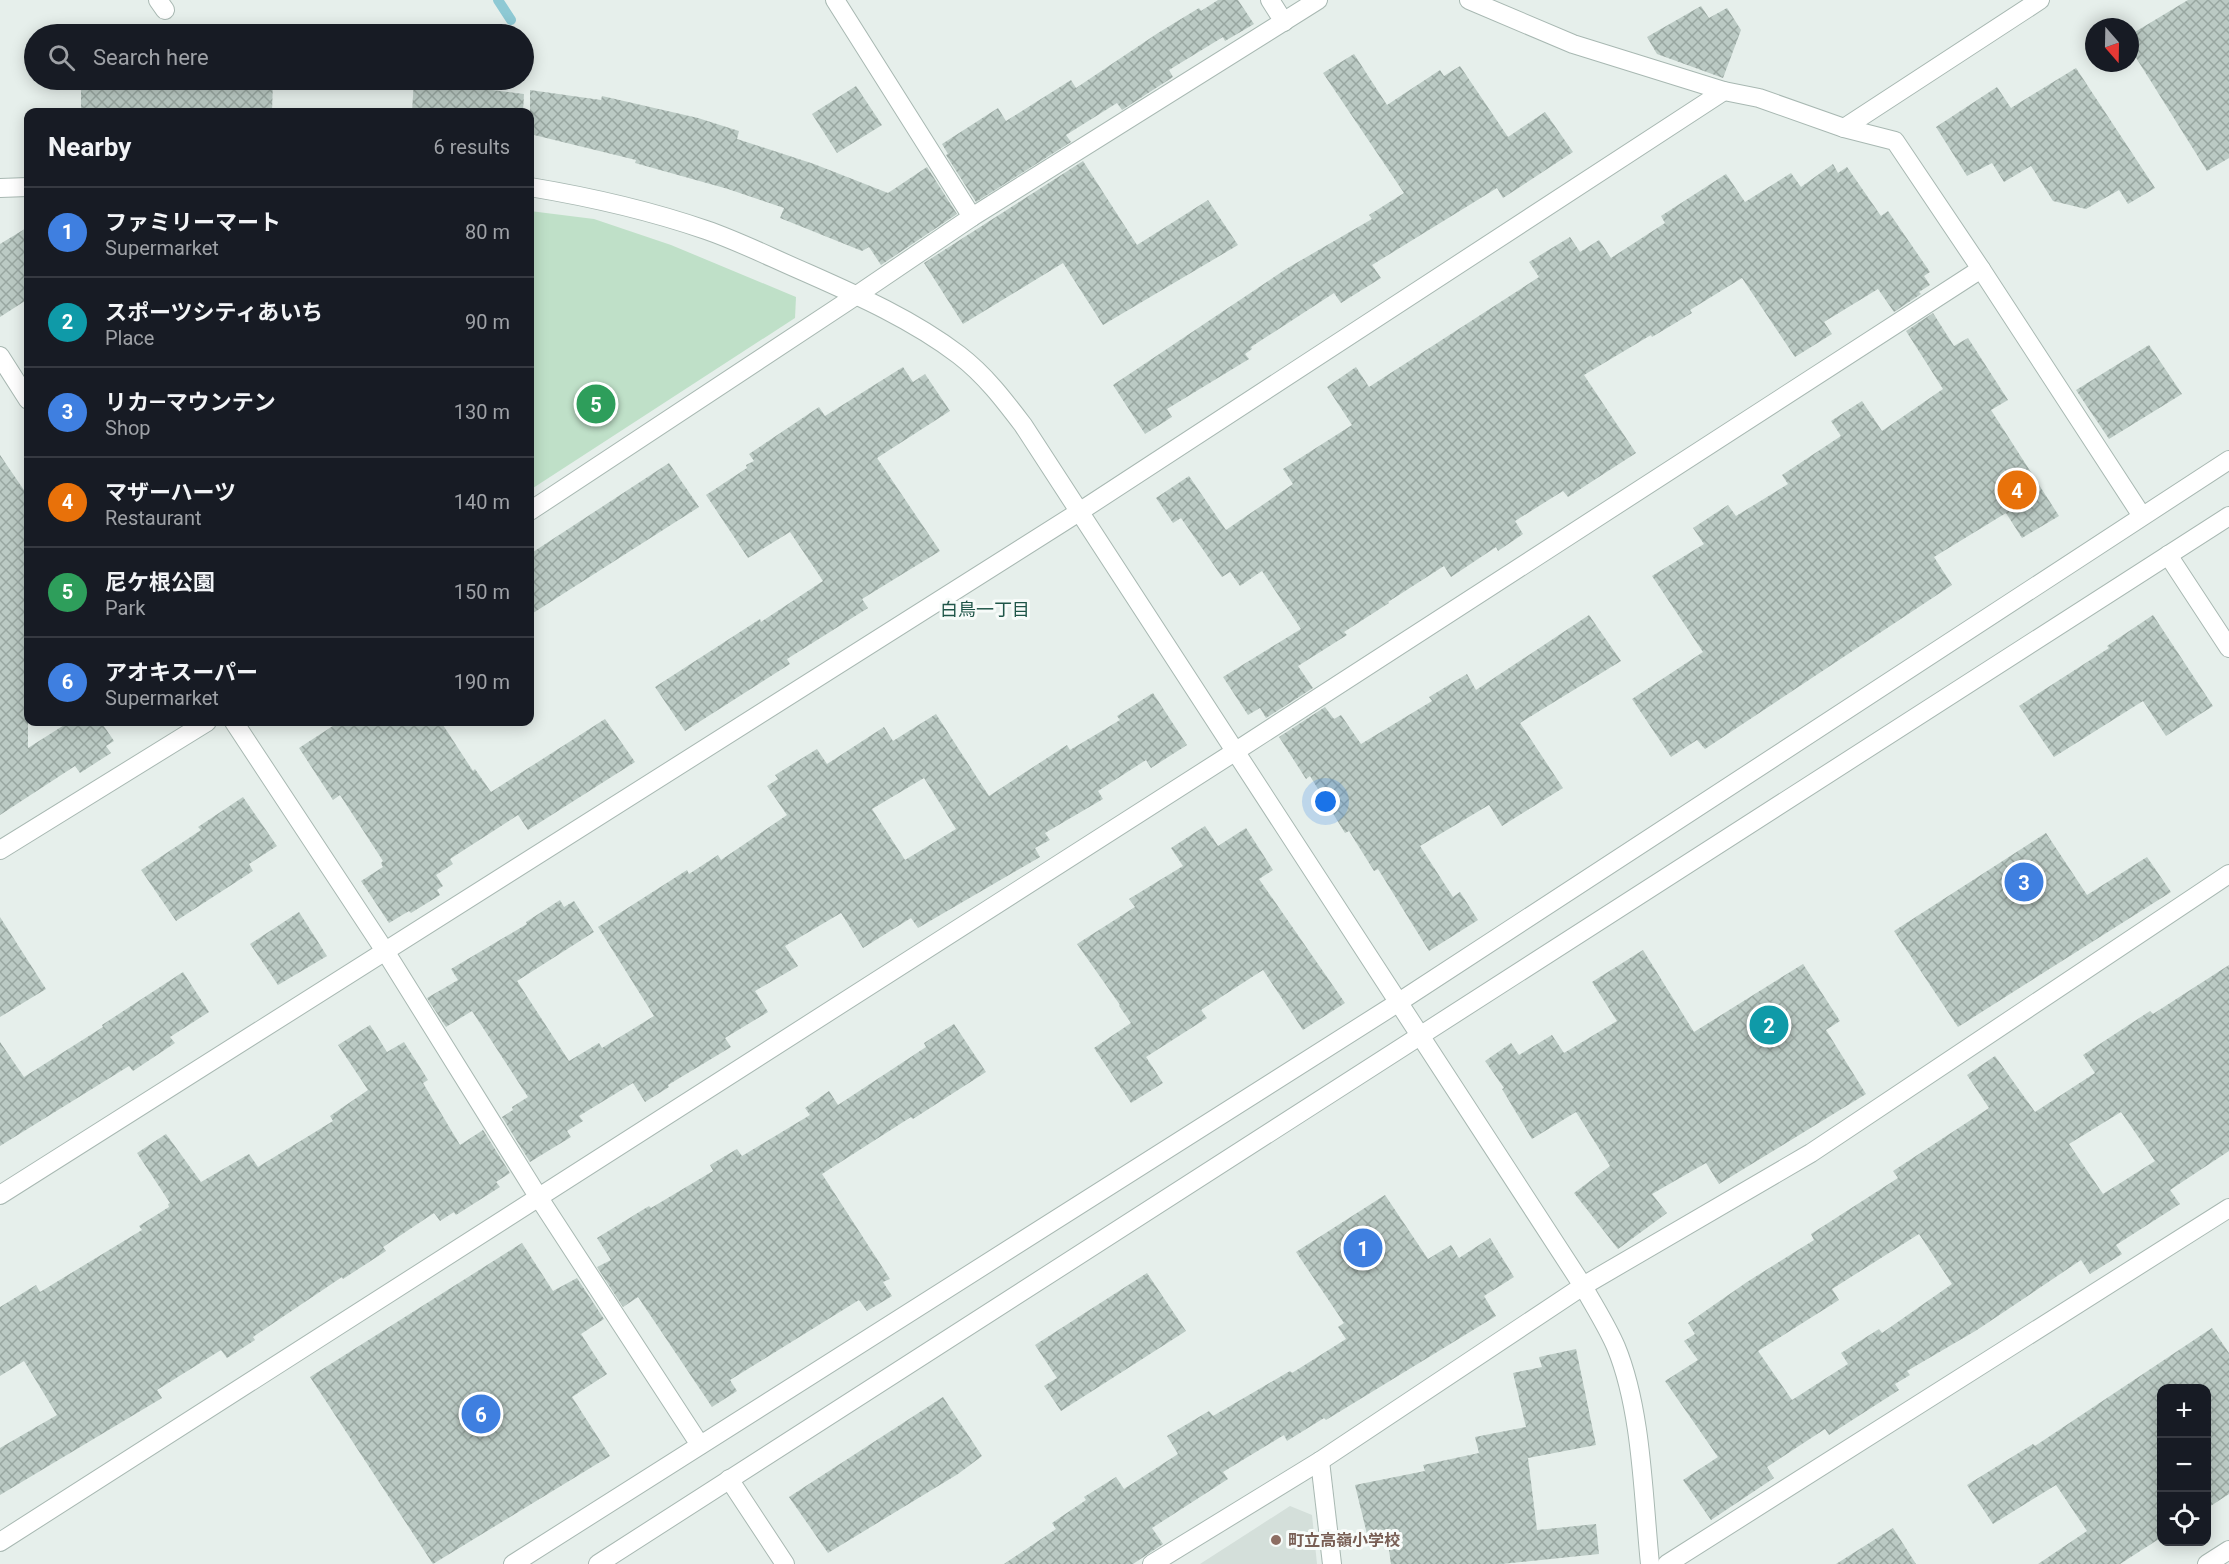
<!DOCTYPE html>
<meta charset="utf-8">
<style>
body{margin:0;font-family:Roboto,"Noto Sans JP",sans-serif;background:#20242c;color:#f1f3f6}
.controls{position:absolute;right:18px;bottom:18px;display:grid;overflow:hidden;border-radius:12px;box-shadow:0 3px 15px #0003}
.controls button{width:54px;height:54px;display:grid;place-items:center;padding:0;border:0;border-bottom:2px solid #363941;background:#171b24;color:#f1f3f6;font:30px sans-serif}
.compass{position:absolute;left:2085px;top:18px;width:54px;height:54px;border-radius:50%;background:#171b24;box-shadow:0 3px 15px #0003;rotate:160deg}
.you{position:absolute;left:1326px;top:802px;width:21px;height:21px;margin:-15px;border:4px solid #fff;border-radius:50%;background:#1a73e8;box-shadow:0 0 0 9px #1a73e833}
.badge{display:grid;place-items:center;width:39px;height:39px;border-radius:50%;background:#1a73e8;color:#fff;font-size:20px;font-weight:700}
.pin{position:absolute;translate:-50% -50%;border:3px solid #fff;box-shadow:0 2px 6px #0006}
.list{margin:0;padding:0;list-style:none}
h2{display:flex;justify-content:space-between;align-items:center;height:78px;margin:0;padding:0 24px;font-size:26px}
h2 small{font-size:20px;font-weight:400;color:#9ea1a6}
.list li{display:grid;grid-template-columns:39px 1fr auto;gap:18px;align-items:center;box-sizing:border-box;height:90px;padding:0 24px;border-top:2px solid #363941}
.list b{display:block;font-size:22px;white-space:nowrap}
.list p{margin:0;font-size:20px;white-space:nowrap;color:#9ea1a6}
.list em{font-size:20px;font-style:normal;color:#9ea1a6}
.icon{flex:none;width:33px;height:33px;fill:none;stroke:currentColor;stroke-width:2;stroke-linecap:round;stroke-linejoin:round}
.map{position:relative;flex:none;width:2229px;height:1564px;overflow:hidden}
.search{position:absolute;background:#171b24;box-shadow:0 3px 15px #0003;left:24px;top:24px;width:510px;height:66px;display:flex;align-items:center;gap:15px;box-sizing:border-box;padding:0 21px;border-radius:33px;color:#9ea1a6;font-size:22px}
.panel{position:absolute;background:#171b24;box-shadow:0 3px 15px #0003;left:24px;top:108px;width:510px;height:618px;border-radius:12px}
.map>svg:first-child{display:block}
.built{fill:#d4dfda}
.green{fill:#bfe0c8}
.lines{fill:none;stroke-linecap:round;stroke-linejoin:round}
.stream{stroke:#8ec9d4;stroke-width:10}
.building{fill:url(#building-cross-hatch);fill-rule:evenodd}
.minor-casing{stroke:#a8b8b2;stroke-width:20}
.minor{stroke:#fff;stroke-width:18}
.education-dot{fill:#8d6e63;stroke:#f7fbf9;stroke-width:2}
.labels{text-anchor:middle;stroke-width:6;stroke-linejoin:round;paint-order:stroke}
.education-label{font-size:16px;font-weight:bold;fill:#785e54;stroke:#f7fbf9;text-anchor:start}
.neighbourhood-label{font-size:18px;fill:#1f5548;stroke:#f7fbf9}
</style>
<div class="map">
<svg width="2229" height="1564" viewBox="0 0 2229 1564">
<defs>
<pattern id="building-cross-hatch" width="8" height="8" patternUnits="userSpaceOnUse" patternTransform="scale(1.5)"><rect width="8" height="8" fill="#bbcac4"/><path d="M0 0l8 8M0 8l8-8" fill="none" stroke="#98a6a0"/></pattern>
</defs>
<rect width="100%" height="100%" fill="#e6efeb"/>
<polygon class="built" points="1290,1506 1312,1515 1317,1564 1200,1564"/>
<polygon class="green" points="530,211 594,219 671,245 796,297 795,318 530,490"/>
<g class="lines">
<polyline class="stream" points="498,0 511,20"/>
</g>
<g class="building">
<polygon points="1218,0 1238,0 1254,24 1225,41 1223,37 1169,70 1173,77 1122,110 1117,103 1066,135 1071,142 976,202 946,155 948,154 942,144 998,108 1006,121 1071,80 1076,88 1158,33 1199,8 1201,11"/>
<polygon points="2188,0 2229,0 2229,158 2207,171 2130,48 2130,35"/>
<polygon points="1701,6 1709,18 1727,8 1741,30 1723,78 1657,54 1647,37"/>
<polygon points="1354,54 1387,105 1440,70 1444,76 1460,66 1508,137 1545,112 1573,152 1503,198 1497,188 1372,265 1381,278 1341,303 1334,293 1251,347 1252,349 1245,354 1249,359 1167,409 1172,417 1145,434 1113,385 1286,269 1372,219 1369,215 1404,193 1323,73"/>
<polygon points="2076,68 2155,188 2128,204 2119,190 2086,209 2053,201 2031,166 2004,182 1992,163 1967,176 1936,127 1997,87 2011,108"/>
<polygon points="81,80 273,80 272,112 81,112"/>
<polygon points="414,80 524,94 523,112 412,112"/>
<polygon points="856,86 882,125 837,153 812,114"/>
<polygon points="530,90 601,100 602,96 698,118 739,131 737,139 814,164 888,193 927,167 957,214 881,265 869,247 862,251 780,218 784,208 728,189 635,163 636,160 530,134"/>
<polygon points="1083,161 1137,245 1208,200 1238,245 1103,325 1063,263 963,324 924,263"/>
<polygon points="1833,164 1838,173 1847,167 1881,216 1888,211 1930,272 1924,276 1930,285 1919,292 1921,294 1894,312 1878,289 1824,322 1832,334 1795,357 1742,278 1690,310 1692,313 1652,337 1651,335 1584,375 1636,453 1568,497 1563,491 1515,521 1523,534 1498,551 1496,547 1451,577 1444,566 1388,602 1389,603 1344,632 1347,635 1298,666 1313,688 1266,718 1260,708 1248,715 1223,677 1301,629 1262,571 1240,586 1230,572 1222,577 1181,518 1173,523 1156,498 1189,476 1226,530 1293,484 1283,469 1352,425 1327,387 1356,367 1369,387 1539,277 1529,262 1570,237 1580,252 1599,240 1611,258 1665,223 1661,216 1726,174 1745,202 1791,173 1801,187"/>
<polygon points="28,227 28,299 0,317 0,244"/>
<polygon points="1933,313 1954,346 1968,338 2008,400 1991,410 2059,516 2022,538 2006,513 1934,557 1952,585 1705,749 1697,740 1671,757 1632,699 1703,652 1652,576 1704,544 1693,528 1728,505 1736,516 1788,484 1782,475 1841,436 1831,421 1862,401 1882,431 1943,389 1906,331"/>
<polygon points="2149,345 2182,394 2109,439 2076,390"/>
<polygon points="903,367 913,382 925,374 950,411 877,458 940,551 862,599 868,608 787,659 790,664 685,731 655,687 760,619 761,622 823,581 790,532 748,558 706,495 747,468 746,465 754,461 749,454 819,407 825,416"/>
<polygon points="0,455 28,496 28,748 69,722 101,722 114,741 106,746 111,753 80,773 75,766 0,815"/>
<polygon points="669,463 699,507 530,615 530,554"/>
<polygon points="1589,615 1621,661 1520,723 1563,788 1502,826 1489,805 1420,846 1453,897 1460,892 1478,920 1429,951 1378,869 1374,871 1349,831 1345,833 1310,776 1306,779 1279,737 1325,707 1334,719 1341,715 1361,744 1432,701 1429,697 1467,674 1476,690"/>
<polygon points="2153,615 2213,706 2166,736 2143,701 2054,757 2019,706 2109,648 2107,646"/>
<path d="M1153 693 1187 745 1151 768 1146 760 1098 791 1103 799 1045 833 1050 840 1035 848 1040 857 918 928 911 918 863 948 841 913 785 946 798 966 755 991 768 1012 725 1038 731 1047 668 1085 669 1087 645 1102 633 1083 579 1116 583 1121 567 1131 571 1137 530 1162 502 1117 513 1110 512 1107 528 1097 472 1011 446 1027 427 998 458 980 451 969 527 924 526 922 560 900 564 907 574 901 594 932 517 981 569 1061 599 1043 602 1048 654 1016 598 927 687 870 689 874 718 855 721 860 787 815 767 786 778 779 775 775 817 749 827 764 884 727 893 741 936 714 989 796 1067 745 1070 750 1120 720 1117 716ZM924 778 956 829 905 860 872 809Z"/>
<polygon points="605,719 635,762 528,830 518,815 450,859 453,864 436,875 443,886 437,890 440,895 411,913 409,911 389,923 361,881 383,867 381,863 383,861 340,795 333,800 299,748 339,722 441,722 473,771 475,769 491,792"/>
<polygon points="243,797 277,846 249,864 253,871 176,921 141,870 201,830 198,827"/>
<polygon points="1205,826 1218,846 1246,828 1273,870 1259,879 1345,1003 1303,1030 1263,970 1201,1010 1207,1018 1146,1057 1163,1083 1131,1103 1094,1048 1131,1023 1119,1006 1120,1005 1077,944 1135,907 1129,899 1183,866 1171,848"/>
<polygon points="2046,833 2087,895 2147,857 2171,892 1958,1027 1894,931"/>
<polygon points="299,912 327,956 278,985 250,944"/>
<polygon points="0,917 46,989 0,1017"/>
<polygon points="1643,950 1694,1032 1803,964 1840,1021 1826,1030 1866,1094 1719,1184 1706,1163 1652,1194 1667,1213 1618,1249 1574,1193 1610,1166 1576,1112 1532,1139 1502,1089 1504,1088 1485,1061 1511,1043 1519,1055 1552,1035 1564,1053 1617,1021 1592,982"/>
<path d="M2229 965V1151L2170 1190 2180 1204 2116 1245 2122 1254 2090 1274 2081 1260 1977 1330 1907 1371 1910 1375 1895 1384 1899 1390 1829 1435 1825 1429 1767 1467 1774 1478 1711 1520 1683 1480 1718 1457 1665 1381 1698 1360 1684 1341 1695 1334 1688 1323 1747 1282 1814 1240 1811 1234 1898 1178 1893 1171 1989 1108 1967 1075 1995 1056 2035 1112 2095 1073 2083 1055 2150 1011 2153 1014ZM2121 1112 2155 1161 2103 1194 2069 1144ZM1919 1234 1952 1284 1882 1333 1879 1329 1841 1353 1848 1364 1792 1400 1758 1351 1839 1300 1832 1289Z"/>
<polygon points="183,972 209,1012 170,1037 175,1043 133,1071 129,1066 0,1146 0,1042 24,1077 103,1027 102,1025"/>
<polygon points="954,1024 986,1072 913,1119 911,1117 822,1174 890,1279 883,1282 892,1296 867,1311 859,1300 730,1380 737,1391 712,1407 638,1297 623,1307 597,1267 611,1260 597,1238 649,1206 651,1208 713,1171 710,1165 737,1149 742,1156 810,1115 805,1108 829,1091 838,1105 926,1047 924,1043"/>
<polygon points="370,1025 387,1052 404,1042 428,1080 423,1083 460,1145 483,1130 510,1173 496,1182 500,1187 456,1215 454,1212 440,1221 434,1213 383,1247 386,1251 343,1279 342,1277 253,1337 255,1340 227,1358 221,1350 157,1390 162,1398 0,1495 0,1448 57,1415 24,1361 0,1376 0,1307 36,1285 40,1292 142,1230 139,1226 169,1207 168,1204 170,1203 137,1153 166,1134 201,1182 249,1154 258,1167 333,1121 330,1116 368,1090 338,1045"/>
<polygon points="1385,1195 1428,1259 1451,1245 1459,1258 1490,1238 1514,1277 1484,1296 1496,1316 1326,1420 1324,1418 1287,1441 1284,1435 1223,1472 1228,1479 1152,1528 1163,1544 1133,1564 1004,1564 1056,1529 1052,1523 1086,1500 1084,1497 1116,1477 1124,1489 1178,1454 1167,1436 1209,1411 1213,1416 1290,1371 1292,1373 1346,1339 1338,1327 1344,1323 1296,1252"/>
<polygon points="522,1243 553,1291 577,1278 604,1319 581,1334 607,1374 572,1397 610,1456 433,1564 310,1377"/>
<polygon points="1147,1273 1186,1331 1061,1411 1044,1386 1057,1378 1035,1345"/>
<polygon points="2212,1328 2229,1353 2229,1494 2206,1509 2206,1389 2162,1389 2162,1537 2120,1564 2038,1564 2087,1531 2056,1485 1993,1524 1967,1485 2033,1444 2035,1446"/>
<polygon points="1576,1349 1596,1445 1528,1458 1537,1530 1596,1524 1599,1554 1501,1564 1391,1564 1386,1530 1367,1534 1355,1485 1425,1471 1423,1465 1479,1453 1475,1437 1526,1427 1513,1373 1542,1367 1539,1357"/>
<polygon points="943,1397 982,1456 958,1474 828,1553 789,1497"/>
<polygon points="1893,1528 1916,1564 1836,1564"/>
</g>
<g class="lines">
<defs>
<g id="minor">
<polyline points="158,0 165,10"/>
<polyline points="835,0 972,217"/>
<polyline points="1270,0 1284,22"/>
<polyline points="1469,0 1573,44 1724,91 1759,98 1844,128 1895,141 1981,269 2142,516"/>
<polyline points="1844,128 2040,0"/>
<path d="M530 187C590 197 648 210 706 230 741 242 774 259 807 273 859 296 913 320 959 355 985 375 1004 400 1023 425L1583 1286C1594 1306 1607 1326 1616 1347 1642 1410 1643 1496 1650 1564"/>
<polyline points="0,188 28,187"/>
<polyline points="0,356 28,400"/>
<polyline points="530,511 857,295 972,217 1318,0"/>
<polyline points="2168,555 2229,648"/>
<polyline points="234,722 385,951 539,1198 700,1445"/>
<polyline points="0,850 207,722"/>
<polyline points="0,1195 1079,512 1724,91"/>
<polyline points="1320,1461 1332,1564"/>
<polyline points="729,1479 785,1564"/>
<polyline points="0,1542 1236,751 1981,269"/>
<polyline points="513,1564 1399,1002 2229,460"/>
<polyline points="598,1564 2229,516"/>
<polyline points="1152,1564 1320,1461 1583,1286 1811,1153 2229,874"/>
<polyline points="1667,1564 2229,1208"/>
<polyline points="2207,1564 2229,1550"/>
</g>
</defs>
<use href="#minor" class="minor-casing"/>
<use href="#minor" class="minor"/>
</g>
<circle class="education-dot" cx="1276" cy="1540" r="6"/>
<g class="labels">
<g class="education-label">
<text x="1288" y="1546">町立高嶺小学校</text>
</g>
<g class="neighbourhood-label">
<text x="985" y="616">白鳥一丁目</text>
</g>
</g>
</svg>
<div class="controls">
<button>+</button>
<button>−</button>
<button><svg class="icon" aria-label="locate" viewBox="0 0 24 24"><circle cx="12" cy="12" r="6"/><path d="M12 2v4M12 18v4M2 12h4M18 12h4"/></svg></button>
</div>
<svg class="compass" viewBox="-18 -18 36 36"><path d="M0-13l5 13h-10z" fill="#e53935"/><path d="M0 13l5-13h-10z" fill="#9ea1a6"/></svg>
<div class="you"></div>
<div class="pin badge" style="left:1363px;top:1248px;background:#3f7fe0">1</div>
<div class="pin badge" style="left:1769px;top:1025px;background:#0f9aa8">2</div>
<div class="pin badge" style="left:2024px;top:882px;background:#3f7fe0">3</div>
<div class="pin badge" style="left:2017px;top:490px;background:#e8710a">4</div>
<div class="pin badge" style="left:596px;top:404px;background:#2e9e5b">5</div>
<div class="pin badge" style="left:481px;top:1414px;background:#3f7fe0">6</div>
<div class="search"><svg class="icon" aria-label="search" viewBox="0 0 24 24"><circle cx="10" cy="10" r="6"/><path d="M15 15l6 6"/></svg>Search here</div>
<section class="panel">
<h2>Nearby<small>6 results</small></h2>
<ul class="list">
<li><span class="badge" style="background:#3f7fe0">1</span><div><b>ファミリーマート</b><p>Supermarket</p></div><em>80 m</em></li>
<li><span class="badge" style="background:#0f9aa8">2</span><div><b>スポーツシティあいち</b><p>Place</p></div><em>90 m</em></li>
<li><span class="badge" style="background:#3f7fe0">3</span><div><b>リカ―マウンテン</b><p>Shop</p></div><em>130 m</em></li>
<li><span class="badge" style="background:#e8710a">4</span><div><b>マザーハーツ</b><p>Restaurant</p></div><em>140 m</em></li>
<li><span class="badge" style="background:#2e9e5b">5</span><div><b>尼ケ根公園</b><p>Park</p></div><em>150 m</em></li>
<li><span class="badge" style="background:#3f7fe0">6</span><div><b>アオキスーパー</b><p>Supermarket</p></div><em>190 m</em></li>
</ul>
</section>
</div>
